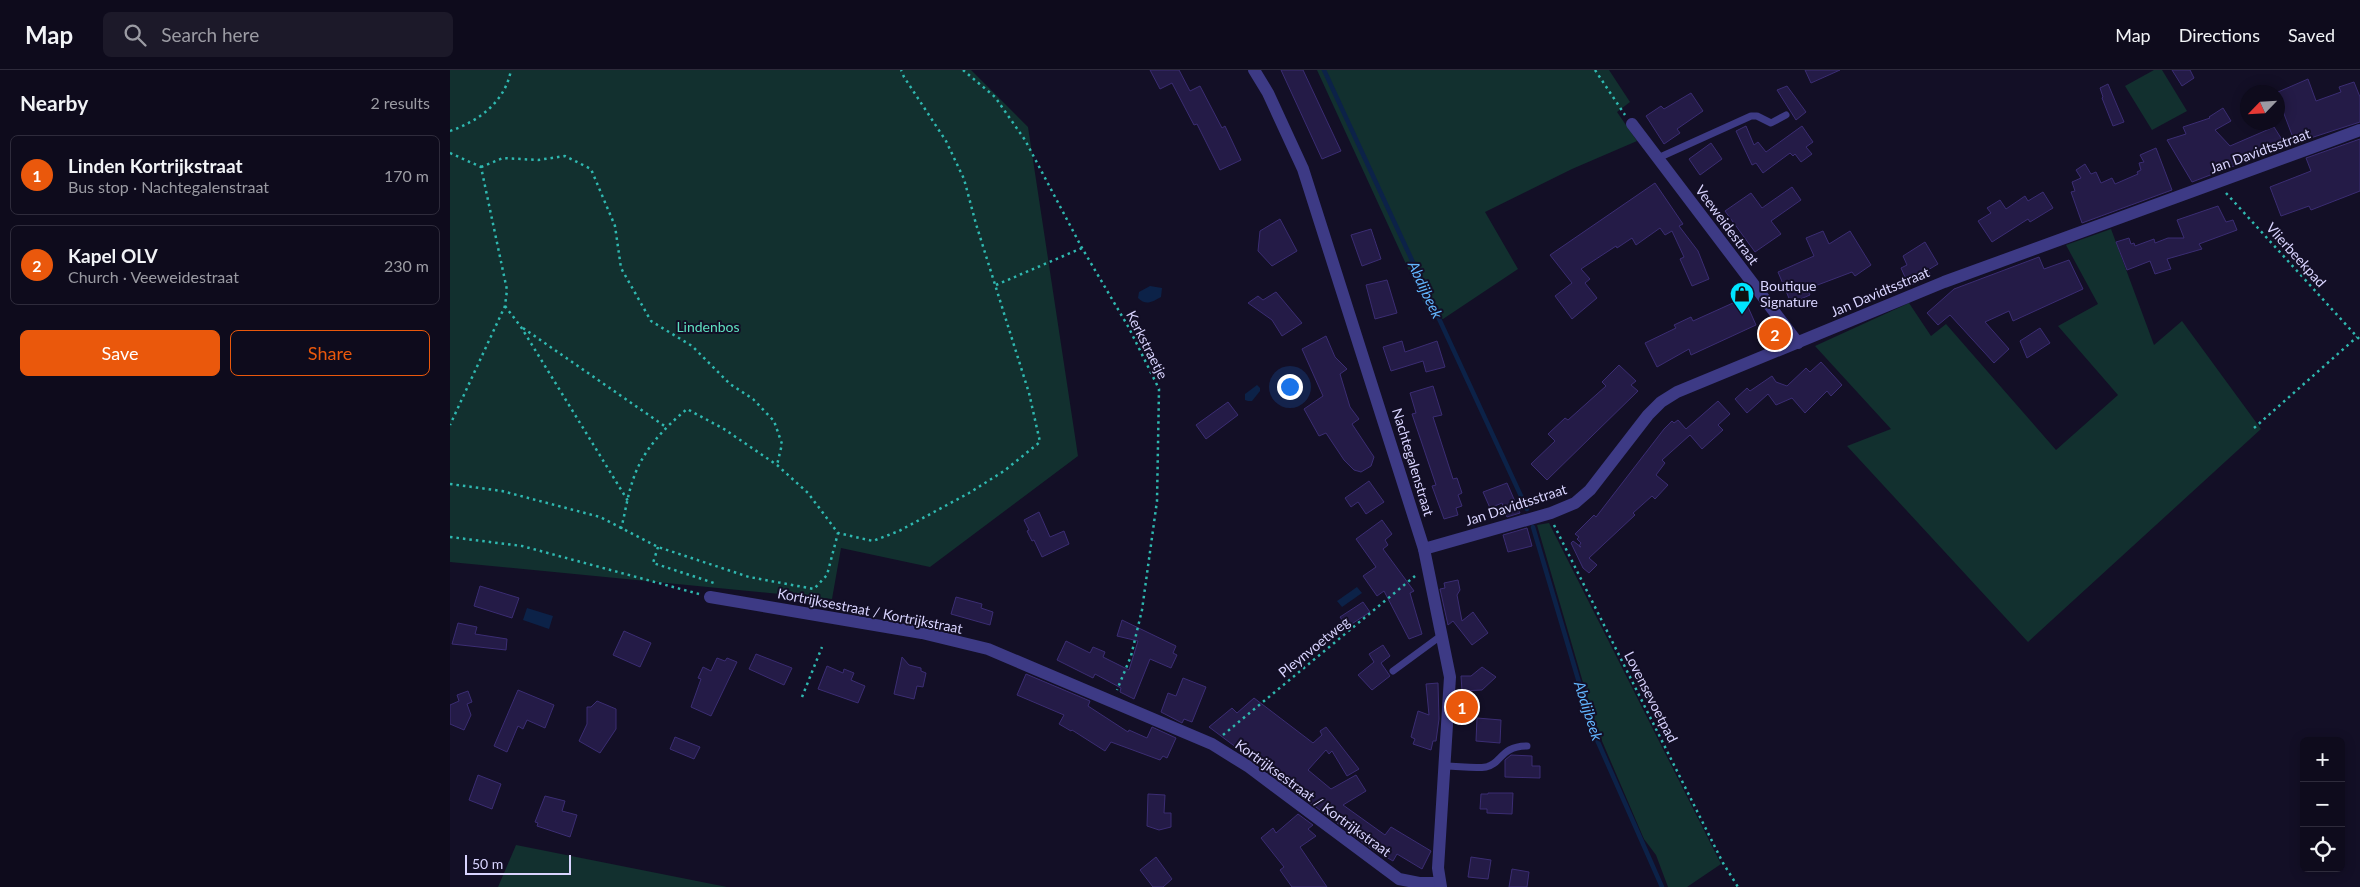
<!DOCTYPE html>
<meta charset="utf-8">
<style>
body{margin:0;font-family:Lato,sans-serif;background:#1c1929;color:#f1f3f6}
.controls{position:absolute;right:15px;bottom:15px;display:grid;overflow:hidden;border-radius:8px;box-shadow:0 2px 12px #0003}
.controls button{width:45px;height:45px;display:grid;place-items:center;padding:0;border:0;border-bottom:1px solid #2e2b3b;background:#0e0b1c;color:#f1f3f6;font:25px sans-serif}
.compass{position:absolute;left:1790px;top:15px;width:45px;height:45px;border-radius:50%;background:#0e0b1c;box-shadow:0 2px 12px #0003;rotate:245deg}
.scale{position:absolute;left:15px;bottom:12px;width:106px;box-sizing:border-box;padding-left:5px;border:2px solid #d9d4ff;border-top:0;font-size:14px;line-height:18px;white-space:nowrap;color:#d9d4ff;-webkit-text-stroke:4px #130f26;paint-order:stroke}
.you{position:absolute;left:839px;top:316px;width:18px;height:18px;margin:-12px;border:4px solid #fff;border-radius:50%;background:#1a73e8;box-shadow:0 0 0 8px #1a73e833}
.badge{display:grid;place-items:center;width:32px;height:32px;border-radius:50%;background:#ea580c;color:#fff;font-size:16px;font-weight:700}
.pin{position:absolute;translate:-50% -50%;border:2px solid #fff;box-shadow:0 1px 5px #0006}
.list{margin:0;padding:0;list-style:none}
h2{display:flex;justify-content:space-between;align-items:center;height:65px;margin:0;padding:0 20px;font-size:21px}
h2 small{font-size:16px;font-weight:400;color:#9b9ba3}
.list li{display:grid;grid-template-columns:32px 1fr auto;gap:15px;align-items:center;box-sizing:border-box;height:80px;margin:0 10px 10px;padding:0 10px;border:1px solid #2e2b3b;border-radius:8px}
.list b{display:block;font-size:19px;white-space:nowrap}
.list p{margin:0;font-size:16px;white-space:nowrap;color:#9b9ba3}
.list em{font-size:16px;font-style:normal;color:#9b9ba3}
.actions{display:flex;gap:10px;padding:15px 20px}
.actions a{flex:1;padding:11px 0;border:1px solid #ea580c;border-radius:8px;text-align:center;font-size:18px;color:#ea580c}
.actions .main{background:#ea580c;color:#fff}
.icon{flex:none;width:28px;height:28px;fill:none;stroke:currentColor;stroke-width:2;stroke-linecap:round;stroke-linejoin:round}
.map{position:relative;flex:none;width:1910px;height:817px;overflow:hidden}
header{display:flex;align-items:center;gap:30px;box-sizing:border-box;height:70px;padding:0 25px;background:#0e0b1c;border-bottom:1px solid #2e2b3b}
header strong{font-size:24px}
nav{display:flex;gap:28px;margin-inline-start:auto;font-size:18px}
.search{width:350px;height:45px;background:#1c1929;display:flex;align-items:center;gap:12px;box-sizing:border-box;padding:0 18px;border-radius:8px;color:#9b9ba3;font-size:19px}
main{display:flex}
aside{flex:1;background:#0e0b1c}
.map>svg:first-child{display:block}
.green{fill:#12302f}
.water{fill:#0c2248}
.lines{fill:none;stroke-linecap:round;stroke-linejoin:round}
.stream{stroke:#0c2248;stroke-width:4.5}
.building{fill:#241b47;stroke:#3b2d73}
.path{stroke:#2fb8b0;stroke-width:2.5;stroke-dasharray:2.5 4;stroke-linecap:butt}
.service{stroke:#3d3a85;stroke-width:7}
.minor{stroke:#3d3a85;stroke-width:12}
.tertiary{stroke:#3d3a85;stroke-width:12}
.labels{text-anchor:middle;stroke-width:4;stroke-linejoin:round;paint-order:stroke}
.street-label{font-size:14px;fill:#d9d4ff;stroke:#130f26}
.poi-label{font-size:14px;fill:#d9d4ff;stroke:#130f26;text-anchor:start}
.park-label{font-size:14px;fill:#5fe0c0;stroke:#130f26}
.water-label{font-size:15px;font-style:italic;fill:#62b6ff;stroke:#130f26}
</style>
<header>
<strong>Map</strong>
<div class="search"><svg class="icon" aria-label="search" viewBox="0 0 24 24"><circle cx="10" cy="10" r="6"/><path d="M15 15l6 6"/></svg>Search here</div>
<nav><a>Map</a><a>Directions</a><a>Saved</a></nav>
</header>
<main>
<aside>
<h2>Nearby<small>2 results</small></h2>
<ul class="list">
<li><span class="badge">1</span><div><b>Linden Kortrijkstraat</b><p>Bus stop · Nachtegalenstraat</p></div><em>170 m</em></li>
<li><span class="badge">2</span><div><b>Kapel OLV</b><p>Church · Veeweidestraat</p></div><em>230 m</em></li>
</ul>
<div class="actions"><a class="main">Save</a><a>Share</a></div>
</aside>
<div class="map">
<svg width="1910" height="817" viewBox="0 0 1910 817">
<rect width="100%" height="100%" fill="#130f26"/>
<g class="green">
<polygon points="0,0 521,0 578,57 628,386 480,497 391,478 382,529 0,492"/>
<polygon points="867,0 1159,0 1180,32 1167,42 1187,71 1122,99 1035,142 1068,199 993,249 978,242"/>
<polygon points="1704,0 1712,0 1737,41 1702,60 1675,16"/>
<polygon points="1661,159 1704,275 1732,251 1811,359 1578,572 1397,376 1441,359 1365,276 1459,233 1481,266 1496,254 1606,380 1668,325 1608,256 1648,234 1616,175"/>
<polygon points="1099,453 1271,794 1237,817 1218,817 1206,785 1194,769 1146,657 1087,455"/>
<polygon points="66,775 277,817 48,817"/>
</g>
<g class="water">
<path d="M700 216 712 218 711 227C702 232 696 236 688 228L689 222Z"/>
<polygon points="807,315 810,318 810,321 802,331 798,331 795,330 795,324"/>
<polygon points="907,517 912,523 892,537 887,531"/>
<polygon points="77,538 103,546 99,559 73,550"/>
</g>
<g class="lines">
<g class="stream">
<polyline points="874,0 1077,439"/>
<polyline points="1083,457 1144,663 1212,817"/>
</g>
</g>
<g class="building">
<polygon points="700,0 729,0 740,21 750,16 772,58 775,56 791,90 770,100 747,54 744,55 722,13 710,19"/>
<polygon points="831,0 853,0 891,81 872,89"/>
<polygon points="1355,0 1390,0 1361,13"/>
<polygon points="1722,0 1740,0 1744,8 1732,16"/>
<polygon points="1858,9 1866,31 1891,22 1889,17 1904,12 1910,27 1910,52 1845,73 1828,28 1828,22"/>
<polygon points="1658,14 1674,52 1663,56 1652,28 1653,27 1650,18"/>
<polygon points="1337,16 1356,42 1346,50 1327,20"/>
<polygon points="1241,23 1253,41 1227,59 1230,63 1214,74 1196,46 1211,36 1214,39"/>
<polygon points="1773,38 1781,51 1765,60 1780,76 1824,57 1836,76 1742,112 1717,70 1736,64 1733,57 1760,48 1759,47"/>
<polygon points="1296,56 1304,75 1308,72 1316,82 1352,56 1363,72 1356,77 1362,84 1351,92 1345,84 1343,86 1340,83 1313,103 1306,93 1302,95 1286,61"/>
<polygon points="1910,69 1910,121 1861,140 1859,136 1831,146 1820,117 1861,101 1856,88"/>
<polygon points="1261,73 1272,89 1250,105 1239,89"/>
<polygon points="1706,78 1722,120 1632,153 1621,122 1625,121 1622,112 1631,108 1626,100 1635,94 1641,104 1646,102 1651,113 1662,108 1665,114 1688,104 1687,102 1691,100 1689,93 1694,92 1690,85"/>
<polygon points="1205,113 1233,154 1229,156 1248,181 1259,209 1242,216 1230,189 1234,187 1222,161 1215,165 1210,158 1186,175 1182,168 1167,178 1166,176 1131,199 1140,209 1135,213 1147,228 1122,249 1105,226 1122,213 1100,185"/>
<polygon points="1342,117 1351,130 1321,151 1331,164 1305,182 1275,141 1301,123 1312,138"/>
<polygon points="1593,122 1603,138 1580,152 1578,149 1542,172 1528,151 1541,143 1537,138 1550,130 1556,139 1575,126 1578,131"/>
<polygon points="1768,136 1776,152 1783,150 1787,160 1749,174 1752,179 1717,189 1721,199 1705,204 1700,191 1677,200 1666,172 1679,168 1681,174 1684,173 1685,176 1704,169 1705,173 1718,168 1734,168 1727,150"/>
<polygon points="830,149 847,181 822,196 808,181 810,161"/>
<polygon points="921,159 931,189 912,196 901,165"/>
<polygon points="1373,161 1379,174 1400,161 1421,195 1405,206 1402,202 1357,219 1360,225 1341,233 1328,202 1364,186 1356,168"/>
<polygon points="1475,172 1488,194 1478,200 1481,206 1459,216 1451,198 1457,195 1453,186"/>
<polygon points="1589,187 1594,199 1619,190 1633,219 1563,251 1559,241 1535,252 1559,279 1544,293 1500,245 1488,255 1477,243 1504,219"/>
<polygon points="937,210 947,243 925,249 916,215"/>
<polygon points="826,222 852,253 832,266 822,250 798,233 808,226 813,230"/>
<polygon points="1294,228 1306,255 1241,285 1239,279 1207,297 1195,273 1226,258 1224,255 1241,247 1243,251"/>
<polygon points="1590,258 1600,273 1577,288 1570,271"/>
<polygon points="876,266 885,287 897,299 890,304 900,337 909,349 902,354 924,387 921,396 911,402 904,400 894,390 876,363 869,366 854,339 873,326 852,279"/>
<polygon points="952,271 955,282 987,271 995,297 976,302 973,291 941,301 933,277"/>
<polygon points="1371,292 1392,315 1381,326 1377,321 1355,343 1342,328 1326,335 1318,324 1297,343 1285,329 1297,318 1300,321 1322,306 1326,312 1337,316 1356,298 1360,302"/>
<polygon points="1169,295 1186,311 1181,315 1188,321 1097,410 1081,394 1105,371 1098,364 1115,348 1118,350 1156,316 1152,312"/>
<polygon points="983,316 992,345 983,347 1003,409 1007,408 1012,423 1008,425 1012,436 1006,438 1008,445 994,449 982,416 986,415 962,344 966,343 960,323"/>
<polygon points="1268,331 1280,344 1268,355 1273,360 1252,379 1240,365 1212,390 1215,393 1206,405 1218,415 1205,429 1202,426 1183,443 1185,445 1139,488 1147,495 1139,503 1133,498 1121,473 1123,471 1131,477 1129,476 1131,473 1127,469 1129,467 1125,464 1144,445 1146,447 1214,359 1222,351 1224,353 1228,350 1236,359"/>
<polygon points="778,332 788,345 756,369 746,355"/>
<polygon points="919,411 934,432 916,444 908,432 901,437 895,428"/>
<polygon points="1057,413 1070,443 1057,447 1052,433 1040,438 1033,422"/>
<polygon points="589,442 600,467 614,461 619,474 592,487 584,470 582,471 577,461 579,460 574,450"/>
<polygon points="932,450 942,464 935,470 938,475 933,479 964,521 960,523 972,564 959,569 934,521 927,526 913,506 926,497 906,469"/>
<polygon points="1077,458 1082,476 1058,482 1053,465"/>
<polygon points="1008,510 1010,520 1007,525 1012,551 1023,542 1038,563 1022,575 1003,551 998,555 990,519 995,518 994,513"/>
<polygon points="30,516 69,528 62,548 24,536"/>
<polygon points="506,527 532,534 531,538 543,542 540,555 501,544"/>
<polygon points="913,532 920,542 897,557 890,547"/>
<polygon points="672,550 726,576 723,583 727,585 721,598 700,589 684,629 670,622 671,618 645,604 643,608 607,590 616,571 640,583 643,577 655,582 653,587 679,600 688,571 667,566"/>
<polygon points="8,553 27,557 25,564 57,569 56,580 2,574"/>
<polygon points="174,561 201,573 190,597 163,585"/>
<polygon points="933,575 940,586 931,593 940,606 922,620 908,605 924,592 919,584"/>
<polygon points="306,584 342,598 334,615 299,599"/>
<polygon points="452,587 459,595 471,598 471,601 476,603 473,617 467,616 464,629 444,624"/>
<polygon points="267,588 275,591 277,588 287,592 261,646 241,637 251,609 248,608 253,597 261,601"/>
<polygon points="377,596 393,603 394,599 404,603 401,610 415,616 408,633 368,619"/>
<polygon points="1032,597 1046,607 1032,620 1012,621 1011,606 1021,606"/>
<polygon points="576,604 640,631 638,636 678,662 679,660 697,668 702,657 726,668 717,688 713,686 710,690 661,672 655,681 622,660 621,661 609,654 614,645 567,625"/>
<polygon points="733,608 756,617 742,652 734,649 732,653 711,642 718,623 726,626"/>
<polygon points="988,613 989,649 986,671 983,671 981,680 963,674 965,669 961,667 968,641 979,645 976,614"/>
<polygon points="68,620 104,635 95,658 77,650 73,659 68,656 57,682 44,676"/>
<polygon points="18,621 22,632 17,634 21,645 14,660 0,654 0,635 9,631 7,625"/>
<polygon points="804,628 863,673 872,665 870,661 876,657 909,699 897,706 882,681 879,684 876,680 858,700 881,719 906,705 916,721 893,735 935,765 941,757 981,781 972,799 947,784 943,791 922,779 759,657 782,638 787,643"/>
<polygon points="147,631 166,639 166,659 150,683 129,671 137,654 137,637 141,637"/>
<polygon points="1027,648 1051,650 1050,673 1026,671"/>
<polygon points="225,667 250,677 244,689 220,679"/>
<polygon points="1061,685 1082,686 1082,696 1090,696 1090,708 1055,707 1055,690"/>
<polygon points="28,705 51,714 42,739 19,730"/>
<polygon points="1038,723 1063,723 1062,744 1037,743 1037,739 1030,739 1031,724 1038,724"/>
<polygon points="698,724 715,725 714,743 721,743 721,757 709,760 697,756"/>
<polygon points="95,726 115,731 112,741 127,745 120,767 87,756 88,753 85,752"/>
<polygon points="848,744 863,755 858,759 866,766 850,777 877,817 842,817 830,800 834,797 811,768 823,758 826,763"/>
<polygon points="706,787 722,809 713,817 703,817 690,800"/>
<polygon points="1021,787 1041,790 1038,809 1018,807"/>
<polygon points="1062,799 1079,802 1077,817 1059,817"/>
</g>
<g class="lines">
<g class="path">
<polyline points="513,0 545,27 575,70 632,178 679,258 709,319 707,431 692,540 681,586 667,620"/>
<polyline points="1145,0 1175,45"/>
<path d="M0 61C29 51 55 32 61 0"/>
<polyline points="0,83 31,97 57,220 55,236 0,355"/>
<polyline points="31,97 53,88 88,90 115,86 141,99 165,156 171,198 201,251 242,276 280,314 303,329 324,351 332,374 327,395"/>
<polyline points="1776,123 1910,270"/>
<polyline points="546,215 632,178"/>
<polyline points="55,236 71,257 178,431"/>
<polyline points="73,258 216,357"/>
<polyline points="1804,358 1907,267"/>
<polyline points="0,414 52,421 150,447 208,477 299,507 364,519 377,505 388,463"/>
<polyline points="1104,455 1273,793 1288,817"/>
<path d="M171 459C175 444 177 428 182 413 191 382 213 359 237 339L274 359 327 395 358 423 388 463 423 471 449 461 519 423 554 401 590 372 579 323 526 154 514 109 496 71 454 7 451 0"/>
<polyline points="0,467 72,476 249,524"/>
<polyline points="208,477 203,493 264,513"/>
<polyline points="352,627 372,577"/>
<polyline points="773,665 965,506"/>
</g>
<g class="service">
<polyline points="1208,88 1301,46 1307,46 1321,53 1336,45"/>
<polyline points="943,601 992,565"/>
<path d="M996 696C1008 696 1024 699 1036 697 1052 694 1050 676 1077 676"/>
</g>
<g class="minor">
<polyline points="1182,54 1348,273"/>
<polyline points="974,479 1101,443 1125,433 1140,420 1198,345 1211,332 1227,322 1494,212 1910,60"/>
<polyline points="260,527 472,563 538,579 762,674 799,697 949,809 969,813 989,813"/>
</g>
<polyline class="tertiary" points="804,0 818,23 853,99 974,479 1000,607 988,798 991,817"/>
</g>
<defs>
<symbol id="shop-pin" viewBox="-11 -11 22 30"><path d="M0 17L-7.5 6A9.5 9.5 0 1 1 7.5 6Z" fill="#00e5ff" stroke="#130f26"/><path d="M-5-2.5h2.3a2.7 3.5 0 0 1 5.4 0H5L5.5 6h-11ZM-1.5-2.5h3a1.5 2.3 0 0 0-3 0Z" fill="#111"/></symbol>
</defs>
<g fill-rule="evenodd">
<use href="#shop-pin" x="1278" y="210" width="28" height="38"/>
</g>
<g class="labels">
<g class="street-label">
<text transform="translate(1810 81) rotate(-20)" y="5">Jan Davidtsstraat</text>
<text transform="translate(1277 155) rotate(53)" y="5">Veeweidestraat</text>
<text transform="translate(1846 185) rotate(48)" y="5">Vlierbeekpad</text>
<text transform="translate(1430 222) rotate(-23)" y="5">Jan Davidtsstraat</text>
<text transform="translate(697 275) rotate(63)" y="5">Kerkstraetje</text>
<text transform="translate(963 392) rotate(73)" y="5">Nachtegalenstraat</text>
<text transform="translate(1066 435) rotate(-18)" y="5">Jan Davidtsstraat</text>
<text transform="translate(420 541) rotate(11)" y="5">Kortrijksestraat / Kortrijkstraat</text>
<text transform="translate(864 577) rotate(-39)" y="5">Pleynvoetweg</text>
<text transform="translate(1201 627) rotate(63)" y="5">Lovensevoetpad</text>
<text transform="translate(863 728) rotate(36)" y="5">Kortrijksestraat / Kortrijkstraat</text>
</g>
<g class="poi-label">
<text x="1310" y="221">Boutique<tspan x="1310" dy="16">Signature</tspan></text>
</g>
<g class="park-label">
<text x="258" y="262">Lindenbos</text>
</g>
<g class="water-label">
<text transform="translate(975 220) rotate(65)" y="5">Abdijbeek</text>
<text transform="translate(1138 641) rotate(72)" y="5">Abdijbeek</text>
</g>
</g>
</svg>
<div class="controls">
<button>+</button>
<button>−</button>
<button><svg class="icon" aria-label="locate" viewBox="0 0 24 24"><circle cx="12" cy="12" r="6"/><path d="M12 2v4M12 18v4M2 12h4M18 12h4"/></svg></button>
</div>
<svg class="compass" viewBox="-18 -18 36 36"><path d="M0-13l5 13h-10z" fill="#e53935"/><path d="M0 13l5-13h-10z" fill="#9b9ba3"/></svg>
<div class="scale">50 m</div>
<div class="you"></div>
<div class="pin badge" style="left:1012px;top:637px">1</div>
<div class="pin badge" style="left:1325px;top:264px">2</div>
</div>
</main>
